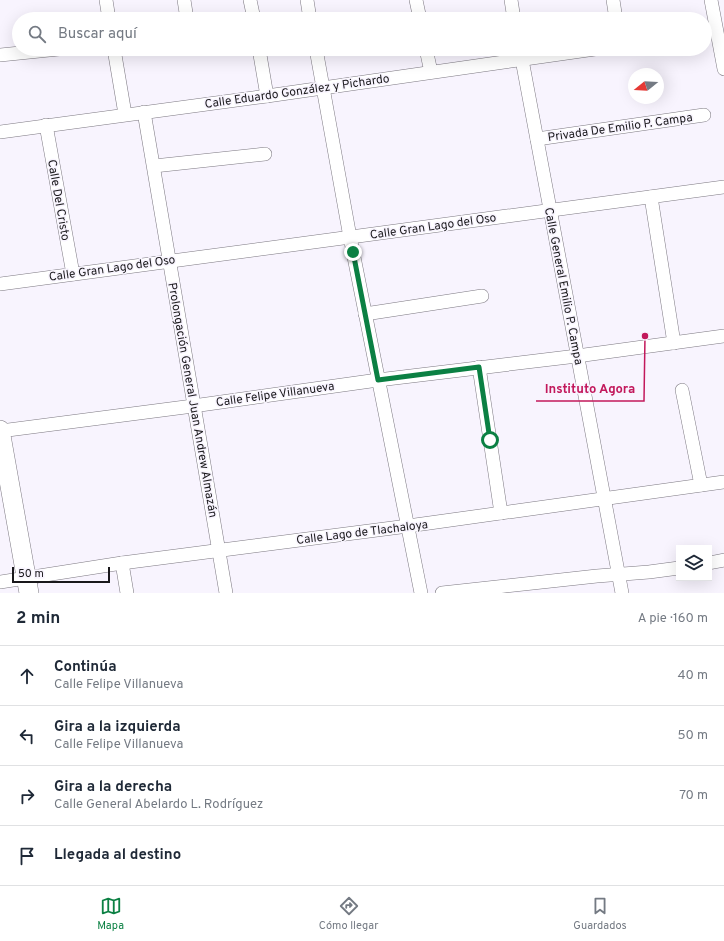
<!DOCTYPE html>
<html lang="es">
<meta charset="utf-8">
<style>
body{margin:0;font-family:Overpass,sans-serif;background:#f2f2f3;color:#1f2937}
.controls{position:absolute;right:12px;bottom:12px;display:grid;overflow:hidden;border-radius:0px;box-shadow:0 4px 16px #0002}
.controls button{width:36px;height:36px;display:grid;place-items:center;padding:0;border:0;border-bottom:1px solid #e0e1e3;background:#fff;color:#1f2937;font:20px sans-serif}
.compass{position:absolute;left:628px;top:68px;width:36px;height:36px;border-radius:50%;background:#fff;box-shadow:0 4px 16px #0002;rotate:252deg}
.scale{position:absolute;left:12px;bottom:10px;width:98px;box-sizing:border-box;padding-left:4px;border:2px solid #19181b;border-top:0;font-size:11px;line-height:14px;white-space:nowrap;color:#19181b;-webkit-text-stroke:3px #f8f4fe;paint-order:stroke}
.stop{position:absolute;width:12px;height:12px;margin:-9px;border:3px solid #0b8043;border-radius:50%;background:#fff}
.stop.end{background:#0b8043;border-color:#fff;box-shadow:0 1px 4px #0008}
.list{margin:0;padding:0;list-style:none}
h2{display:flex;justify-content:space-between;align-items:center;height:52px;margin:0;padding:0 16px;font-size:17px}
h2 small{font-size:13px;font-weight:400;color:#747a83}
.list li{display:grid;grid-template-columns:26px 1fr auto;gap:12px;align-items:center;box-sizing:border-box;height:60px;padding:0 16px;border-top:1px solid #e0e1e3}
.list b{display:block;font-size:15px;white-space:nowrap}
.list p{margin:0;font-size:13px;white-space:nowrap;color:#747a83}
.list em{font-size:13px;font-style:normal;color:#747a83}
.icon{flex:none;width:22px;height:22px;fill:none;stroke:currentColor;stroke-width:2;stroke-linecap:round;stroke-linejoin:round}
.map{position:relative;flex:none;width:724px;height:593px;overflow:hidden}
.search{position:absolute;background:#fff;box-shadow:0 4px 16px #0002;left:12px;right:12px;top:12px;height:44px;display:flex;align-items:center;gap:10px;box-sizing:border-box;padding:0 14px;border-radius:22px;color:#747a83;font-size:15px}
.sheet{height:292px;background:#fff}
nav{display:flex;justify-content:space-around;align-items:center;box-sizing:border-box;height:56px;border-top:1px solid #e0e1e3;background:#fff;font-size:11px;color:#747a83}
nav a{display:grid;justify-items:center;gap:2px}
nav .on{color:#0b8043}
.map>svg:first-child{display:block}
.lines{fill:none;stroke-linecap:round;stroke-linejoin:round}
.minor-casing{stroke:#7c7881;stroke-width:14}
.secondary-casing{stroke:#7c7881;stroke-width:20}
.minor{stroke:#fff;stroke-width:13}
.secondary{stroke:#fff;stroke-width:19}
.route{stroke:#0b8043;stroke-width:5}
.labels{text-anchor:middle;stroke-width:3;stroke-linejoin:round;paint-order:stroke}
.street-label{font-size:12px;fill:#19181b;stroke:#f8f4fe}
.leader{fill:none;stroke:#c2185b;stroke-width:1.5}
.callout-dot{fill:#c2185b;stroke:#f8f4fe;stroke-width:1.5}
.callout-label{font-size:13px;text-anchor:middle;font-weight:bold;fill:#c2185b;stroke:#f8f4fe;stroke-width:3;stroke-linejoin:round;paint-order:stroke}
</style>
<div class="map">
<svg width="724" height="593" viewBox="0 0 724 593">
<rect width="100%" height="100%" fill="#f8f4fe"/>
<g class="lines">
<defs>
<g id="minor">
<polyline points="106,0 109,19"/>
<polyline points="184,0 187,19"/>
<polyline points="250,0 254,19"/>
<polyline points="307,0 310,19"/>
<polyline points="416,0 420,19"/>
<polyline points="511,0 514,19"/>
<polyline points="613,0 616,19"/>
<polyline points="711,0 724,69"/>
<polyline points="114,49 125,114"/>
<polyline points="259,49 267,96"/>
<polyline points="316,49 350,237 421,593"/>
<polyline points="426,49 431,72"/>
<polyline points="520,49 622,593"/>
<polyline points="0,55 59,49"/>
<polyline points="144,112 226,593"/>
<polyline points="46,125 73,274"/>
<polyline points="0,132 267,96 595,49"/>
<polyline points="537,139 704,115"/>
<polyline points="154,166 265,154"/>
<polyline points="651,197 674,343"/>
<polyline points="0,284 724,187"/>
<polyline points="365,314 482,296"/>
<polyline points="479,367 501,513"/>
<polyline points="682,390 701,485"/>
<polyline points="0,431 193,406 378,380 577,356 724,336"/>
<polyline points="122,563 127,593"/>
<polyline points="709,563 724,560"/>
<polyline points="0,582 122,563 408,526 724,482"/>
<polyline points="442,593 597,576 649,572 679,568"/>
</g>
<polyline id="secondary" points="0,430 29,593"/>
</defs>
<use href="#minor" class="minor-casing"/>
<use href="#secondary" class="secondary-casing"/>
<use href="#minor" class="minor"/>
<use href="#secondary" class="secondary"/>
</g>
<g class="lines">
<polyline class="route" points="353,252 378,380 479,367 490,440"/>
</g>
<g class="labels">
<g class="street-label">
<text transform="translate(297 91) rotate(-8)" y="4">Calle Eduardo González y Pichardo</text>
<text transform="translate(620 127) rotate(-8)" y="4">Privada De Emilio P. Campa</text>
<text transform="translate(59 200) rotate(80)" y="4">Calle Del Cristo</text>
<text transform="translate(433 226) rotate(-8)" y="4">Calle Gran Lago del Oso</text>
<text transform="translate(112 268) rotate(-8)" y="4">Calle Gran Lago del Oso</text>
<text transform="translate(564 286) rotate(79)" y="4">Calle General Emilio P. Campa</text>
<text transform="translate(275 394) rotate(-8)" y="4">Calle Felipe Villanueva</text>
<text transform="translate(193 400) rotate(80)" y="4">Prolongación General Juan Andrew Almazán</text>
<text transform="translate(362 532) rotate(-7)" y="4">Calle Lago de Tlachaloya</text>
</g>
</g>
<path class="leader" d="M645 336L644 401H536"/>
<circle class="callout-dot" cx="645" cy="336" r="4"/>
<g class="callout-label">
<text x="590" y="393">Instituto Agora</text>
</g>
</svg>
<div class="controls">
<button><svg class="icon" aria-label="layers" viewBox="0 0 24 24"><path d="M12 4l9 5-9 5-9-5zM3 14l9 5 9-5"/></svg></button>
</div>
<svg class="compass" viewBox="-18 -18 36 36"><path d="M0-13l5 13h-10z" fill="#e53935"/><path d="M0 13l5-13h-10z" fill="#747a83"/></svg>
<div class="scale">50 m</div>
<div class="stop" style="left:490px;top:440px"></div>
<div class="stop end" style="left:353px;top:252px"></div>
<div class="search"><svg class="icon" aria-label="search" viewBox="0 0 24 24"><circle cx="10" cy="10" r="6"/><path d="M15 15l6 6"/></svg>Buscar aquí</div>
</div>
<section class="sheet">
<h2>2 min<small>A pie · 160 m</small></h2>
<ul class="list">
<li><svg class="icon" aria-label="ahead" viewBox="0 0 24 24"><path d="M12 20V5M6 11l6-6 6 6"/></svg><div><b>Continúa</b><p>Calle Felipe Villanueva</p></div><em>40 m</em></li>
<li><svg class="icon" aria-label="left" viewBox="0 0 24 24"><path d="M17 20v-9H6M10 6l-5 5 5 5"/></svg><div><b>Gira a la izquierda</b><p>Calle Felipe Villanueva</p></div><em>50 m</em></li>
<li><svg class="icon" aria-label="right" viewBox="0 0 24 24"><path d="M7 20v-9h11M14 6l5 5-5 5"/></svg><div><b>Gira a la derecha</b><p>Calle General Abelardo L. Rodríguez</p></div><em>70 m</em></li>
<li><svg class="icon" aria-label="arrive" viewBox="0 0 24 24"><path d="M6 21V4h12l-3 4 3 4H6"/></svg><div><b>Llegada al destino</b></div></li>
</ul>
</section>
<nav>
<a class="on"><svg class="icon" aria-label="map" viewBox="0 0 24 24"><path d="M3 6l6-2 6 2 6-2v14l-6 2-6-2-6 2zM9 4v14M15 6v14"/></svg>Mapa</a>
<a><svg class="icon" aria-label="directions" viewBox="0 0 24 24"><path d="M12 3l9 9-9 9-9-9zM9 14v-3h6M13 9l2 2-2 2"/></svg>Cómo llegar</a>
<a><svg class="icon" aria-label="saved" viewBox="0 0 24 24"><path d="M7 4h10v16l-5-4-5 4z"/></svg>Guardados</a>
</nav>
